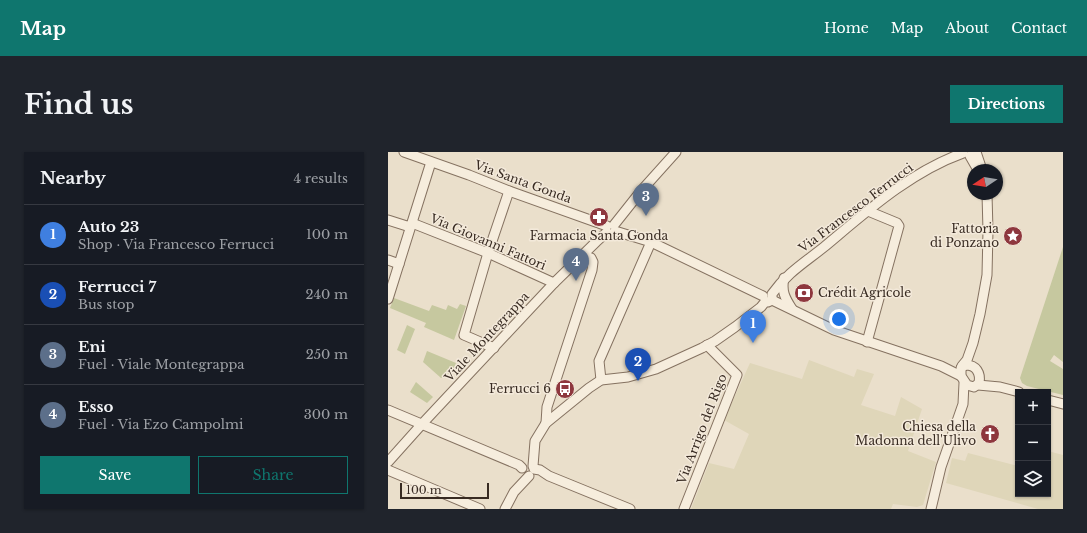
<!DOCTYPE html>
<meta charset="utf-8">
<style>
body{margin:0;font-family:"Libre Baskerville",serif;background:#20242c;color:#f1f3f6}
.controls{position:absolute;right:12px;bottom:12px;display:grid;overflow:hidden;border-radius:0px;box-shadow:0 1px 3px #0004}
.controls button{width:36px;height:36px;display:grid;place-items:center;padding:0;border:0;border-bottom:1px solid #363941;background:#171b24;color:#f1f3f6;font:20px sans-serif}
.compass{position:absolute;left:579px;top:12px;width:36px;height:36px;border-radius:50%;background:#171b24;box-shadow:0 1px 3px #0004;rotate:258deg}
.scale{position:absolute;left:12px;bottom:10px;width:89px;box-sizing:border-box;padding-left:4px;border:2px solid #382b22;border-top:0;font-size:11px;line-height:14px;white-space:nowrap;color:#382b22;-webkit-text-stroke:3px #f3e9da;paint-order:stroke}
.you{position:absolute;left:451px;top:167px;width:14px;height:14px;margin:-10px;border:3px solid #fff;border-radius:50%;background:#1a73e8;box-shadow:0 0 0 6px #1a73e833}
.badge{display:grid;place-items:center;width:26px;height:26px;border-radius:50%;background:#0f766e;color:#fff;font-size:13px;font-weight:700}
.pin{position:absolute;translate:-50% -33px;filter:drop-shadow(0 1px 2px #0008)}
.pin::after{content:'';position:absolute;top:21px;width:14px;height:12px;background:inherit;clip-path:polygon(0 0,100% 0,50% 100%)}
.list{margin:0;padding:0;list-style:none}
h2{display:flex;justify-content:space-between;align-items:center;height:52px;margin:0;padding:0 16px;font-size:17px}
h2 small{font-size:13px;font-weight:400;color:#9ea1a6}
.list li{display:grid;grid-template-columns:26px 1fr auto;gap:12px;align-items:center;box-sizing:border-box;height:60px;padding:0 16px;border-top:1px solid #363941}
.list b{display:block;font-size:15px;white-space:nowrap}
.list p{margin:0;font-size:13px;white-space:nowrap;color:#9ea1a6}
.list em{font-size:13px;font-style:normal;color:#9ea1a6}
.actions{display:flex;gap:8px;padding:12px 16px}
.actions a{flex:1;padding:9px 0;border:1px solid #0f766e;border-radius:0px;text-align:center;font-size:14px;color:#0f766e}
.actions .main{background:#0f766e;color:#fff}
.icon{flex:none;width:22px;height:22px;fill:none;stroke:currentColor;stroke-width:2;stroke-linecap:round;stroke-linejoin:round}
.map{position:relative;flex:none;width:675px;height:357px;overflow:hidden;border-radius:0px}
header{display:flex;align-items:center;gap:24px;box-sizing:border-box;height:56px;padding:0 20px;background:#0f766e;color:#fff}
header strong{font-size:19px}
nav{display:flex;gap:22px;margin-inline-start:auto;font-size:14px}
.intro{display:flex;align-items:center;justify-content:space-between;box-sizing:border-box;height:96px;padding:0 24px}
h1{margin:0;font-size:28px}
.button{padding:10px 18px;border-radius:0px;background:#0f766e;color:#fff;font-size:14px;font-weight:700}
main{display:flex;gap:24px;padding:0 24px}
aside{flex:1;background:#171b24;border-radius:0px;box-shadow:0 1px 3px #0004}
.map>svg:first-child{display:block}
.farmland{fill:#dfd6b9}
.green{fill:#c6c89f}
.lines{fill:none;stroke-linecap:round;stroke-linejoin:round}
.minor-casing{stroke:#857261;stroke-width:11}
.minor{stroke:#f6eddd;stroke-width:9}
.labels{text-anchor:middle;stroke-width:3;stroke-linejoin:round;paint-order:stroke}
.street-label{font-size:12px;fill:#382b22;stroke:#f3e9da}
.poi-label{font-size:12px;fill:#382b22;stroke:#f3e9da;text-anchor:end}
</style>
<header>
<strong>Map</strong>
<nav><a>Home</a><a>Map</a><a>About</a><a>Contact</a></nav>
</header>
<div class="intro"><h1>Find us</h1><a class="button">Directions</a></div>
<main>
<aside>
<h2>Nearby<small>4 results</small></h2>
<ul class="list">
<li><span class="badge" style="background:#3f7fe0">1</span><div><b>Auto 23</b><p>Shop · Via Francesco Ferrucci</p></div><em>100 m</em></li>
<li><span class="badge" style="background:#1a4fb4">2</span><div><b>Ferrucci 7</b><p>Bus stop</p></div><em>240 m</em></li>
<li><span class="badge" style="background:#5c6f8a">3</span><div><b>Eni</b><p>Fuel · Viale Montegrappa</p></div><em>250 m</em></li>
<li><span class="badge" style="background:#5c6f8a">4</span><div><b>Esso</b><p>Fuel · Via Ezo Campolmi</p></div><em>300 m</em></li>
</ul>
<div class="actions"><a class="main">Save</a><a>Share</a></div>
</aside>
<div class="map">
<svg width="675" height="357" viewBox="0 0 675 357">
<rect width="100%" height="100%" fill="#eadfcb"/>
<g class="farmland">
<polygon points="421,208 466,225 469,217 486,222 473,253 507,264 513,245 534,257 520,299 548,310 535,353 529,355 505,352 503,357 303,357 321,311 346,317 361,282 336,268 362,211 414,227"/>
<polygon points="660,299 675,303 675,357 650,357 558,331 564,306 577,309 580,301 630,314 630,342 660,342"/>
</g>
<g class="green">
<polygon points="675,95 675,210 666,203 662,209 675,217 675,243 639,234 634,231 632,226"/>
<polygon points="6,146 41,159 44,153 58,158 60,153 69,157 72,152 78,154 66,188 36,175 38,171 2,156"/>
<polygon points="19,173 27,177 17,202 9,198"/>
<path d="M39 199 68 211C65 220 61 223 53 226L35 210Z"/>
<polygon points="28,230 45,245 39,251 22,240"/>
</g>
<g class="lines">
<defs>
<g id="minor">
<polyline points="16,0 81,23 121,39 219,74"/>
<polyline points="588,0 594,18"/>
<polyline points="582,4 590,18"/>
<polyline points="0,68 22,75"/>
<polyline points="24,71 100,101 166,131"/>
<polyline points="226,73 253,39 288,0"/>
<polyline points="227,79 263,90 375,144"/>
<polyline points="0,108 11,112"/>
<path d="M396 126C393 139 397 146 404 157"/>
<polyline points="0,147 43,10"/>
<path d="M384 148V142C399 121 416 111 436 95 478 60 522 20 575 1"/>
<polyline points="384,148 446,178 553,214 573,224"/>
<polyline points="479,190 511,74 509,71 480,59"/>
<polyline points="106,196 76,183 100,101 121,39"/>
<path d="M578 213C588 213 593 221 591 231L586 235 579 233 573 224V216Z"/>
<polyline points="574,214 579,208 585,191 592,162 599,123 600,79 599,42"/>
<polyline points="213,228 211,209 263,90"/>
<polyline points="590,233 612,235 631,240"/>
<polyline points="660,248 675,252"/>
<polyline points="0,258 131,313 134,316"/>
<polyline points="158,271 159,255 204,118 205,110 203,106 195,103"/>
<polyline points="0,310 34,272 166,131 208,90 219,80"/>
<polyline points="145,314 147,289 158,271 201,236 213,228 240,225 268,217 314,196 327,189 347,175 373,155 377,150 380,150 384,148"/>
<polyline points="146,317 152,318 161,324 242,357"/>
<polyline points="0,318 92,357"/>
<polyline points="117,357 126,340 141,324"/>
<polyline points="296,357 349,223 319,193"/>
<polyline points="543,357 553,315 575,252 576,231"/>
</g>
</defs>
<use href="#minor" class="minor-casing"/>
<use href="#minor" class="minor"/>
</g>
<defs>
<symbol id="pharmacy-disc" viewBox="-11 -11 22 22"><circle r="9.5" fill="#8e373e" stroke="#f3e9da"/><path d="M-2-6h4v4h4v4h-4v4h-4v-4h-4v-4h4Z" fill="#fff"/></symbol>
<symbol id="sight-disc" viewBox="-11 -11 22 22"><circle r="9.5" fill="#8e373e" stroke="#f3e9da"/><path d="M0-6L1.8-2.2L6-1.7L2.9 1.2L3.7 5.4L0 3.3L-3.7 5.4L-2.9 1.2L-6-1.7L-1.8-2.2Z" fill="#fff"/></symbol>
<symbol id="bank-disc" viewBox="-11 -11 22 22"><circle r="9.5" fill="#8e373e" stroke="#f3e9da"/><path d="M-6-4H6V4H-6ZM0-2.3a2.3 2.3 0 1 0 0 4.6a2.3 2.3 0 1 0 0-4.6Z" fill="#fff"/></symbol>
<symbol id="bus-disc" viewBox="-11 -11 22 22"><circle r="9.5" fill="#8e373e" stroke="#f3e9da"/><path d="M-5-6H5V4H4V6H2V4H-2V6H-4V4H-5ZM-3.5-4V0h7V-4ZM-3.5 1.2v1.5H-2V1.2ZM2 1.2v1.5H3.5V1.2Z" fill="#fff"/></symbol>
<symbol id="church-disc" viewBox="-11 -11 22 22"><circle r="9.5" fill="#8e373e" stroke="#f3e9da"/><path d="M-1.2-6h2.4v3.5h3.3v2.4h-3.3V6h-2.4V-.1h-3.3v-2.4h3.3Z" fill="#fff"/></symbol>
</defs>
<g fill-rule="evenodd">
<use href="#pharmacy-disc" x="200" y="54" width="22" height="22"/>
<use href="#sight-disc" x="614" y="73" width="22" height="22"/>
<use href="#bank-disc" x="405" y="130" width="22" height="22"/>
<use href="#bus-disc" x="166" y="226" width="22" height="22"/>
<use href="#church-disc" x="591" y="271" width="22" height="22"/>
</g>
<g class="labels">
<g class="street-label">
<text transform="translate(135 30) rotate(20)" y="4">Via Santa Gonda</text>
<text transform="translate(468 56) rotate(-37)" y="4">Via Francesco Ferrucci</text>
<text transform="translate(100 90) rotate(23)" y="4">Via Giovanni Fattori</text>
<text transform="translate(99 185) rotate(-47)" y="4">Viale Montegrappa</text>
<text transform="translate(314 277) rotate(-69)" y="4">Via Arrigo del Rigo</text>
</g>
<g class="poi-label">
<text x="611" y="81">Fattoria<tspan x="611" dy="14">di Ponzano</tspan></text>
<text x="211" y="88" text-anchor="middle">Farmacia Santa Gonda</text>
<text x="430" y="145" text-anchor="start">Crédit Agricole</text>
<text x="163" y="241">Ferrucci 6</text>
<text x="588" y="279">Chiesa della<tspan x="588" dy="14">Madonna dell'Ulivo</tspan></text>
</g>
</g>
</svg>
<div class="controls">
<button>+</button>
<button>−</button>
<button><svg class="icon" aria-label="layers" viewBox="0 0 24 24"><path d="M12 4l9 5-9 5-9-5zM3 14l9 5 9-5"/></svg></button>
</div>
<svg class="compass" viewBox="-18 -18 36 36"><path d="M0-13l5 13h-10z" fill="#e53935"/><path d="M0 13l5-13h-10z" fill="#9ea1a6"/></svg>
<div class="scale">100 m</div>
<div class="you"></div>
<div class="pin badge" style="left:365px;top:191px;background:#3f7fe0">1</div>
<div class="pin badge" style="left:250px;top:229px;background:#1a4fb4">2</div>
<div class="pin badge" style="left:258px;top:64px;background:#5c6f8a">3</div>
<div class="pin badge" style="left:188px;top:129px;background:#5c6f8a">4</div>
</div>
</main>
